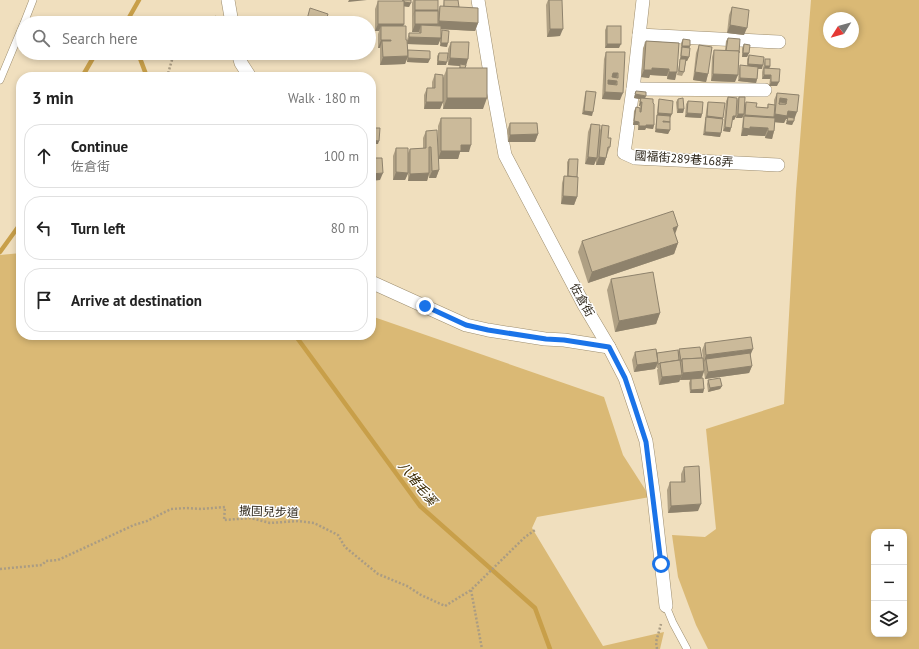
<!DOCTYPE html>
<meta charset="utf-8">
<style>
body{margin:0;font-family:"PT Sans","Noto Sans TC",sans-serif;background:#f2f2f2;color:#222}
.controls{position:absolute;right:12px;bottom:12px;display:grid;overflow:hidden;border-radius:8px;box-shadow:0 2px 6px #0003}
.controls button{width:36px;height:36px;display:grid;place-items:center;padding:0;border:0;border-bottom:1px solid #e0e0e0;background:#fff;color:#222;font:20px sans-serif}
.compass{position:absolute;left:823px;top:12px;width:36px;height:36px;border-radius:50%;background:#fff;box-shadow:0 2px 6px #0003;rotate:233deg}
.stop{position:absolute;width:12px;height:12px;margin:-9px;border:3px solid #1a73e8;border-radius:50%;background:#fff}
.stop.end{background:#1a73e8;border-color:#fff;box-shadow:0 1px 4px #0008}
.list{margin:0;padding:0;list-style:none}
h2{display:flex;justify-content:space-between;align-items:center;height:52px;margin:0;padding:0 16px;font-size:17px}
h2 small{font-size:13px;font-weight:400;color:#767676}
.list li{display:grid;grid-template-columns:26px 1fr auto;gap:12px;align-items:center;box-sizing:border-box;height:64px;margin:0 8px 8px;padding:0 8px;border:1px solid #e0e0e0;border-radius:16px}
.list b{display:block;font-size:15px;white-space:nowrap}
.list p{margin:0;font-size:13px;white-space:nowrap;color:#767676}
.list em{font-size:13px;font-style:normal;color:#767676}
.icon{flex:none;width:22px;height:22px;fill:none;stroke:currentColor;stroke-width:2;stroke-linecap:round;stroke-linejoin:round}
.map{position:relative;flex:none;width:919px;height:649px;overflow:hidden}
.search{position:absolute;background:#fff;box-shadow:0 2px 6px #0003;left:16px;top:16px;width:360px;height:44px;display:flex;align-items:center;gap:10px;box-sizing:border-box;padding:0 14px;border-radius:22px;color:#767676;font-size:15px}
.panel{position:absolute;background:#fff;box-shadow:0 2px 6px #0003;left:16px;top:72px;width:360px;height:268px;border-radius:16px}
.map>svg:first-child{display:block}
.green{fill:#dab975;fill-rule:evenodd}
.lines{fill:none;stroke-linecap:round;stroke-linejoin:round}
.stream{stroke:#c89f49;stroke-width:4.5}
.lane-casing{stroke:#9d8d6e;stroke-width:8}
.street-casing{stroke:#9d8d6e;stroke-width:14}
.path{stroke:#aa9c83;stroke-width:2.5;stroke-dasharray:2 2;stroke-linecap:butt}
.lane{stroke:#fff;stroke-width:7}
.street{stroke:#fff;stroke-width:13}
.wall{fill:#afa084}
.shaded-wall{fill:#8e826c}
.building{fill:#cbba9a;stroke:#8e826c;fill-rule:evenodd}
.route{stroke:#1a73e8;stroke-width:5}
.labels{text-anchor:middle;stroke-width:3;stroke-linejoin:round;paint-order:stroke}
.street-label{font-size:12px;fill:#2e271b;stroke:#fff}
.water-label{font-size:13px;font-style:italic;fill:#3a2902;stroke:#fff}
</style>
<div class="map">
<svg width="919" height="649" viewBox="0 0 919 649">
<rect width="100%" height="100%" fill="#f0dfbe"/>
<g class="green">
<path d="M811 0H919V649H708L696 625 678 577 672 535 705 537 716 529 706 429 784 404 796 191ZM829 18H853V42H829ZM874 532H904V634H874Z"/>
<polygon points="21,253 21,335 371,335 371,316 604,397 623,455 650,497 537,517 532,528 603,646 664,632 660,649 0,649 0,255"/>
</g>
<g class="lines">
<g class="stream">
<polyline points="128,23 127,21 139,0"/>
<polyline points="138,53 147,77"/>
<polyline points="82,77 93,58 97,53"/>
<polyline points="0,252 21,223"/>
<polyline points="295,335 420,506 535,608 550,649"/>
</g>
<defs>
<g id="lane">
<polyline points="24,23 33,0"/>
<polyline points="0,80 23,25"/>
<polyline points="666,606 673,623 687,649"/>
</g>
<g id="street">
<polyline points="228,0 232,23"/>
<polyline points="478,0 491,79 505,155 584,305 609,347 625,378 646,441 654,498 666,606"/>
<polyline points="643,0 633,89 624,153 635,158 778,165"/>
<polyline points="639,35 779,42"/>
<polyline points="238,53 241,63 250,77"/>
<polyline points="633,89 765,90"/>
<polyline points="371,282 466,325 488,330 545,339 564,340 609,347"/>
</g>
</defs>
<use href="#lane" class="lane-casing"/>
<use href="#street" class="street-casing"/>
<g class="path">
<polyline points="209,23 217,16"/>
<polyline points="167,77 174,53"/>
<polyline points="0,569 42,565 46,561 58,560 134,525 147,521 171,509 187,508 201,509 225,507 224,520 251,518 270,523 298,521 314,523 338,535 345,547 378,574 407,586 421,595 445,606 471,590 525,537 535,530"/>
<polyline points="471,590 482,649"/>
<polyline points="657,649 656,642 661,624"/>
</g>
<use href="#lane" class="lane"/>
<use href="#street" class="street"/>
</g>
<g class="wall">
<polygon points="402,0 411,0 409,7 404,6 404,24 403,26 406,40 407,40 409,33 419,33 419,32 412,32 412,3 413,0 438,0 438,11 440,6 443,7 444,0 459,7 478,23 475,31 441,29 441,32 447,47 440,46 440,40 438,45 407,44 408,52 408,50 430,59 428,63 407,62 407,59 405,64 380,65 380,48 378,48 378,34 379,31 375,31 375,9 378,1 402,1"/>
<polygon points="548,0 562,0 560,36 547,37 546,5"/>
<polygon points="732,7 744,35 727,33 729,15"/>
<polygon points="607,26 619,48 605,48 605,30"/>
<polygon points="728,38 735,82 711,81 712,57 714,50 725,50 726,41"/>
<polygon points="683,39 690,46 689,57 687,61 686,61 684,72 682,76 677,75 680,60 681,43"/>
<polygon points="646,41 679,43 675,80 667,79 667,76 650,75 649,78 641,77 643,48"/>
<polygon points="451,42 466,66 465,68 483,109 443,109 443,102 440,109 424,109 424,95 427,88 432,88 432,82 435,74 443,78 447,68 459,68 460,66 448,65 448,49"/>
<polygon points="744,44 749,53 747,57 742,57 742,48"/>
<polygon points="699,45 708,74 706,82 693,80 696,53"/>
<polygon points="606,52 625,52 620,100 602,99 604,59"/>
<polygon points="439,53 446,65 437,65 437,56"/>
<polygon points="749,55 762,69 758,69 757,79 756,83 738,81 739,69 740,65 747,66 747,59"/>
<polygon points="765,59 770,66 769,68 777,86 769,86 770,79 762,79 762,72"/>
<polygon points="586,91 592,116 582,114 585,94"/>
<polygon points="636,91 653,103 654,125 653,129 646,128 645,130 638,130 638,125 633,125 634,111 636,107 640,112 640,106 639,106 640,99 634,98"/>
<polygon points="777,93 799,95 794,120 792,125 786,124 787,119 786,119 784,123 775,122 774,131 772,139 765,138 765,136 748,135 747,136 741,136 743,117 742,118 736,118 737,100 739,97 744,107 746,102 756,107 767,108 768,104 774,105 774,100"/>
<polygon points="728,97 736,116 734,120 732,120 730,132 723,131 726,101"/>
<polygon points="659,99 670,118 670,130 668,134 655,132 658,103"/>
<polygon points="678,99 684,109 683,113 677,113 676,102"/>
<polygon points="688,101 702,114 701,118 685,117 686,104"/>
<polygon points="708,102 723,118 721,133 720,137 703,135 707,105"/>
<polygon points="441,118 469,152 460,152 458,159 438,159 438,126"/>
<polygon points="510,123 538,134 535,142 508,142 507,130"/>
<polygon points="591,124 600,130 602,125 608,138 610,147 607,155 604,165 596,165 596,159 594,165 585,164 588,132"/>
<polygon points="426,131 439,170 436,178 429,178 429,175 427,181 408,181 408,174 405,180 393,180 393,156 396,148 408,153 410,149 423,148 423,138"/>
<polygon points="569,159 577,177 577,197 574,205 561,204 562,183 564,176 567,176 567,162"/>
<polygon points="675,234 678,243 674,254 588,283 578,252 582,241"/>
<polygon points="611,279 660,313 656,324 615,332 607,290"/>
<polygon points="705,343 750,356 752,366 749,373 705,379 704,372 702,378 704,389 703,393 690,393 689,383 690,380 680,380 680,379 679,382 659,385 657,370 658,368 657,368 656,366 655,369 634,372 632,360 635,352 657,353 678,352 679,349 702,358 703,358 702,350"/>
<polygon points="708,380 722,386 720,389 708,392 707,384"/>
<polygon points="684,467 698,511 668,513 667,490 670,482 681,482 681,474"/>
</g>
<g class="shaded-wall">
<polygon points="349,0 367,0 348,2"/>
<polygon points="403,2 411,3 409,7 401,6"/>
<polygon points="415,10 438,10 436,18 415,11 412,18"/>
<polygon points="439,21 478,23 475,31 437,29"/>
<polygon points="378,24 404,24 401,31 381,26 379,31 375,31"/>
<polygon points="415,24 438,24 436,32 421,25 419,32 412,32"/>
<polygon points="730,25 747,28 744,35 727,33"/>
<polygon points="550,29 563,29 560,36 547,37"/>
<polygon points="409,37 441,38 438,45 407,44"/>
<polygon points="381,40 391,40 388,48 382,41 380,48 378,48"/>
<polygon points="441,43 448,43 447,47 440,46"/>
<polygon points="607,44 621,44 619,48 605,48"/>
<polygon points="682,46 690,46 688,50 682,47 681,49"/>
<polygon points="743,53 749,53 747,57 742,57"/>
<polygon points="408,56 405,64 380,65 383,57"/>
<polygon points="681,56 689,57 687,61 680,60"/>
<polygon points="408,58 430,59 428,63 407,62"/>
<polygon points="450,58 468,59 466,66 460,64 460,66 448,65"/>
<polygon points="438,61 447,62 446,65 437,65"/>
<polygon points="748,64 763,65 762,69 747,68"/>
<polygon points="765,66 770,66 769,70 764,69"/>
<polygon points="652,68 669,69 667,76 650,75 649,78 641,77 644,70"/>
<polygon points="669,72 677,72 675,80 667,79"/>
<polygon points="695,72 708,74 706,82 693,80"/>
<polygon points="613,73 618,73 615,81 617,81 614,88 606,88 608,80"/>
<polygon points="713,74 738,75 735,82 711,81"/>
<polygon points="764,75 771,75 770,79 762,79"/>
<polygon points="740,78 757,79 756,83 738,81"/>
<polygon points="771,82 779,82 777,86 769,86"/>
<polygon points="606,88 623,93 620,100 602,99"/>
<polygon points="635,94 646,96 644,100 634,98"/>
<polygon points="447,98 487,98 483,109 443,109"/>
<polygon points="780,98 787,99 784,107 778,106"/>
<polygon points="426,102 443,102 440,109 424,109"/>
<polygon points="640,102 642,102 640,106 639,106"/>
<polygon points="678,109 684,109 683,113 677,113"/>
<polygon points="584,111 593,112 592,116 582,114"/>
<polygon points="788,111 797,112 794,120 787,119 788,117 787,119 786,119 784,123 772,122 775,114"/>
<polygon points="658,113 672,114 670,118 657,117"/>
<polygon points="687,113 702,114 701,118 685,117"/>
<polygon points="738,114 744,114 742,118 736,118"/>
<polygon points="745,115 774,117 771,124 744,117"/>
<polygon points="707,116 723,118 722,121 705,120"/>
<polygon points="733,116 736,116 734,120 731,119"/>
<polygon points="634,121 639,122 638,125 633,125"/>
<polygon points="787,121 794,121 792,125 786,124"/>
<polygon points="646,125 654,125 653,129 646,128 645,130 638,130 639,126"/>
<polygon points="725,127 731,128 730,132 723,131"/>
<polygon points="750,127 768,128 765,136 748,135 747,136 741,136 743,128"/>
<polygon points="656,129 670,130 668,134 655,132"/>
<polygon points="768,131 774,131 772,139 765,138"/>
<polygon points="705,132 721,133 720,137 703,135"/>
<polygon points="538,134 535,142 508,142 510,135"/>
<polygon points="371,140 379,141 378,144 371,144"/>
<polygon points="461,145 471,145 469,152 460,152 458,159 438,159 441,151"/>
<polygon points="588,157 597,158 594,165 585,164"/>
<polygon points="599,157 606,158 604,165 596,165"/>
<polygon points="439,170 436,178 429,178 432,171"/>
<polygon points="396,172 408,173 405,180 393,180"/>
<polygon points="383,173 380,180 371,181 371,174"/>
<polygon points="429,173 427,181 408,181 410,174"/>
<polygon points="563,196 577,197 574,205 561,204"/>
<polygon points="678,226 674,237 673,228"/>
<polygon points="678,243 674,254 588,283 592,272"/>
<polygon points="660,313 656,324 615,332 619,321"/>
<polygon points="753,349 750,356 706,359 704,362 706,355"/>
<polygon points="658,362 655,369 634,372 637,365"/>
<polygon points="752,366 749,373 705,379 708,372"/>
<polygon points="704,371 701,379 680,380 683,373"/>
<polygon points="682,375 679,382 659,385 662,377"/>
<polygon points="722,386 720,389 708,392 710,388"/>
<polygon points="704,389 703,393 690,393 691,390"/>
<polygon points="701,504 698,511 668,513 671,506"/>
</g>
<g class="building">
<polygon points="403,0 411,0 411,3 404,2 404,1 403,1"/>
<rect x="415" y="0" width="23" height="10"/>
<polygon points="444,0 458,0 459,7 444,7"/>
<polygon points="549,0 562,0 563,29 550,29"/>
<rect x="378" y="1" width="26" height="23"/>
<polygon points="440,6 478,8 478,23 439,21"/>
<polygon points="732,7 749,10 747,28 730,25"/>
<polygon points="310,8 328,14 325,23 306,23"/>
<rect x="415" y="11" width="23" height="13"/>
<polygon points="295,20 301,21 301,23 295,23"/>
<polygon points="421,25 441,26 441,38 409,37 409,33 421,33"/>
<polygon points="381,26 406,26 406,40 407,40 408,56 383,57 382,41 391,41 391,40 381,40"/>
<rect x="607" y="26" width="14" height="18"/>
<polygon points="442,30 449,31 448,43 441,43"/>
<polygon points="728,38 740,39 739,53 739,51 726,51"/>
<polygon points="683,39 690,40 690,46 682,46"/>
<polygon points="646,41 679,43 677,72 669,72 669,69 652,68 652,70 644,70"/>
<polygon points="451,42 469,42 468,59 450,58"/>
<polygon points="744,44 750,45 749,53 743,53"/>
<polygon points="699,45 712,47 708,74 695,72"/>
<polygon points="682,47 690,48 689,57 681,56"/>
<polygon points="408,50 430,51 430,59 408,58"/>
<polygon points="714,50 739,51 738,75 713,74"/>
<path d="M606 52H625L623 93 605 92ZM613 73H618V78L612 77ZM608 80 617 81V85L608 84Z"/>
<polygon points="439,53 448,53 447,62 438,61"/>
<polygon points="749,55 764,57 763,65 748,64"/>
<polygon points="680,59 686,59 684,72 679,71"/>
<rect x="765" y="59" width="5" height="7"/>
<polygon points="460,64 466,65 465,68 460,68"/>
<polygon points="740,65 758,67 757,79 740,78"/>
<rect x="447" y="68" width="40" height="30"/>
<polygon points="764,68 780,69 779,82 771,82 771,75 764,75"/>
<polygon points="435,74 443,75 443,102 426,102 427,88 435,88"/>
<polygon points="586,91 596,92 593,112 584,111"/>
<polygon points="636,91 646,92 646,96 635,94"/>
<path d="M777 93 799 95 797 112 788 111 787 116 775 114ZM780 98 787 99 786 104H779Z"/>
<polygon points="728,97 737,98 736,116 733,116 731,128 725,127"/>
<polygon points="739,97 745,97 744,114 738,114"/>
<polygon points="641,98 653,99 653,103 654,104 654,125 646,125 646,126 639,126 639,122 634,121 636,107 640,108 640,112 641,112 642,102 640,102"/>
<polygon points="683,98 684,109 678,109 678,99"/>
<polygon points="659,99 673,101 672,114 658,113"/>
<polygon points="688,101 703,102 702,114 687,113"/>
<polygon points="708,102 725,103 723,118 707,116"/>
<polygon points="746,102 757,103 756,107 768,108 768,104 775,105 774,117 745,115"/>
<polygon points="780,102 786,103 786,104 779,104"/>
<polygon points="657,115 670,116 670,122 663,121 663,122 670,122 670,130 656,129"/>
<polygon points="744,116 775,118 774,131 768,131 768,128 750,127 750,129 743,128"/>
<polygon points="706,117 723,119 721,133 705,132"/>
<polygon points="788,117 794,118 794,121 787,121"/>
<polygon points="441,118 471,118 471,145 461,145 461,151 441,151"/>
<polygon points="510,123 537,123 538,134 510,135"/>
<polygon points="591,124 600,125 597,158 588,157"/>
<polygon points="602,125 609,126 608,138 611,138 610,147 608,147 606,158 599,157"/>
<polygon points="371,128 380,128 379,141 371,140"/>
<polygon points="437,130 439,170 432,171 431,147 429,147 429,173 410,174 410,149 426,148 426,131"/>
<polygon points="396,148 408,148 408,173 396,172"/>
<polygon points="371,158 382,158 383,173 371,174"/>
<polygon points="569,159 578,159 577,177 568,176"/>
<polygon points="564,176 578,177 577,197 563,196"/>
<polygon points="673,211 678,226 673,228 678,243 592,272 582,241"/>
<polygon points="653,272 660,313 619,321 611,279"/>
<polygon points="751,337 753,349 706,355 705,343"/>
<polygon points="700,347 702,358 682,359 682,361 681,361 679,349"/>
<polygon points="656,349 658,362 637,365 635,352"/>
<polygon points="678,350 679,360 660,363 659,364 658,364 657,353"/>
<polygon points="750,353 752,366 708,372 706,359"/>
<polygon points="703,358 704,371 683,373 682,359"/>
<polygon points="680,360 682,375 662,377 660,363"/>
<polygon points="703,378 704,389 691,390 691,379"/>
<polygon points="720,378 722,386 710,388 708,380"/>
<polygon points="699,466 701,504 671,506 670,482 685,482 684,467"/>
</g>
<g class="lines">
<polyline class="route" points="425,306 466,325 488,330 546,339 564,340 609,347 625,378 635,408 646,442 661,564"/>
</g>
<g class="labels">
<g class="street-label">
<text transform="translate(684 159) rotate(4)" y="4">國福街289巷168弄</text>
<text transform="translate(582 300) rotate(61)" y="4">佐倉街</text>
<text transform="translate(269 512) rotate(2)" y="4">撒固兒步道</text>
</g>
<g class="water-label">
<text transform="translate(418 483) rotate(51)" y="5">八堵毛溪</text>
</g>
</g>
</svg>
<div class="controls">
<button>+</button>
<button>−</button>
<button><svg class="icon" aria-label="layers" viewBox="0 0 24 24"><path d="M12 4l9 5-9 5-9-5zM3 14l9 5 9-5"/></svg></button>
</div>
<svg class="compass" viewBox="-18 -18 36 36"><path d="M0-13l5 13h-10z" fill="#e53935"/><path d="M0 13l5-13h-10z" fill="#767676"/></svg>
<div class="stop" style="left:661px;top:564px"></div>
<div class="stop end" style="left:425px;top:306px"></div>
<div class="search"><svg class="icon" aria-label="search" viewBox="0 0 24 24"><circle cx="10" cy="10" r="6"/><path d="M15 15l6 6"/></svg>Search here</div>
<section class="panel">
<h2>3 min<small>Walk · 180 m</small></h2>
<ul class="list">
<li><svg class="icon" aria-label="ahead" viewBox="0 0 24 24"><path d="M12 20V5M6 11l6-6 6 6"/></svg><div><b>Continue</b><p>佐倉街</p></div><em>100 m</em></li>
<li><svg class="icon" aria-label="left" viewBox="0 0 24 24"><path d="M17 20v-9H6M10 6l-5 5 5 5"/></svg><div><b>Turn left</b></div><em>80 m</em></li>
<li><svg class="icon" aria-label="arrive" viewBox="0 0 24 24"><path d="M6 21V4h12l-3 4 3 4H6"/></svg><div><b>Arrive at destination</b></div></li>
</ul>
</section>
</div>
